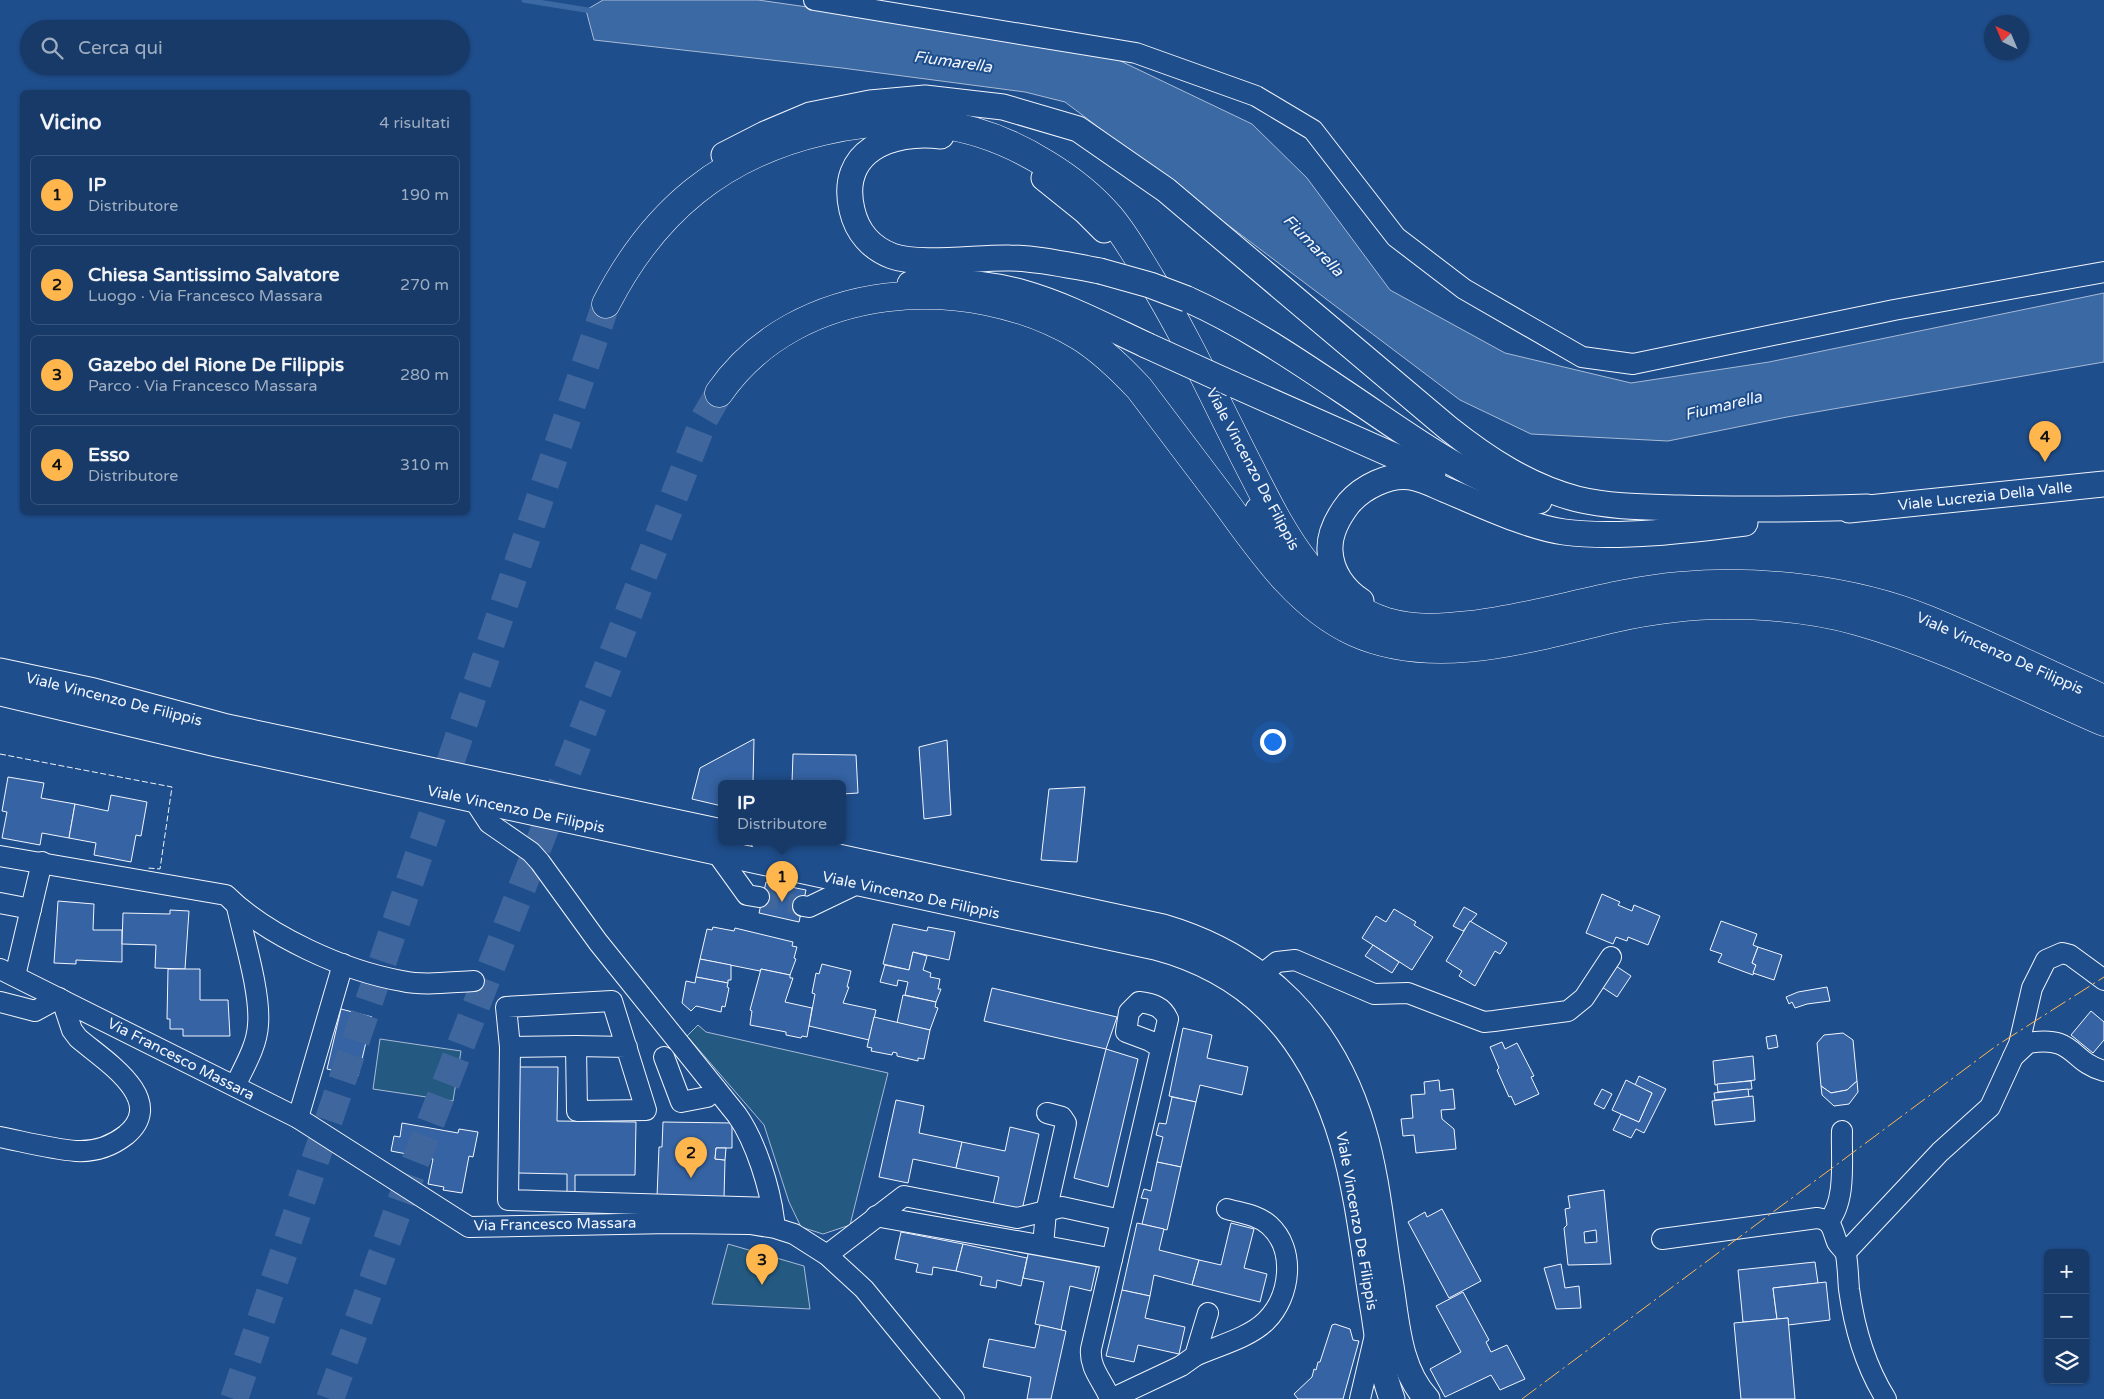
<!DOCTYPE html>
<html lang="it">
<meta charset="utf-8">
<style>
body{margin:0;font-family:"Varela Round",sans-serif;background:#20416f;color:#f1f3f6}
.controls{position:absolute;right:15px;bottom:15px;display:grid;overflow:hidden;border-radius:8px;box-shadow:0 1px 4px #0004}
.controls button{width:45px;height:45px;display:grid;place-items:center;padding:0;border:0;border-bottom:1px solid #36547d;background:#173a69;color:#f1f3f6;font:25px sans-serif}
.compass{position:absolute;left:1984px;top:15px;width:45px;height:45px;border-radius:50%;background:#173a69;box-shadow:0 1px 4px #0004;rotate:316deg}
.you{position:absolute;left:1272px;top:741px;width:18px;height:18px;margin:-12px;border:4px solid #fff;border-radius:50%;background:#1a73e8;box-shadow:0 0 0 8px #1a73e833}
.badge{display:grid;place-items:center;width:32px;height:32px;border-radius:50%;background:#ffb74d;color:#111;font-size:16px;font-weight:700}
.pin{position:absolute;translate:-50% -41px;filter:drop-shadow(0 1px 2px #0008)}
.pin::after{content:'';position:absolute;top:26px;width:18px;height:15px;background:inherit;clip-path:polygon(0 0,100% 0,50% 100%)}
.popup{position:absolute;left:718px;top:780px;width:128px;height:65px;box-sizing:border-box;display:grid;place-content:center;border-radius:8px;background:#173a69;filter:drop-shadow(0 1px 4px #0005);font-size:16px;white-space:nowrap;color:#9eadc0}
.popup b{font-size:19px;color:#f1f3f6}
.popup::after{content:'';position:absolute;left:50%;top:100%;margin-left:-10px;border:10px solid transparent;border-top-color:#173a69}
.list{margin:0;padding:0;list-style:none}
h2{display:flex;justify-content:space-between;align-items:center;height:65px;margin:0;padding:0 20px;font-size:21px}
h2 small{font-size:16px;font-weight:400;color:#9eadc0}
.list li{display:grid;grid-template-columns:32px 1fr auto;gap:15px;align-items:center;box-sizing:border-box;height:80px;margin:0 10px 10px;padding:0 10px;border:1px solid #36547d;border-radius:8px}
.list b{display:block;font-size:19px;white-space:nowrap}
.list p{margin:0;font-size:16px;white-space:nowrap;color:#9eadc0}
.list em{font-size:16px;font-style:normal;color:#9eadc0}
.icon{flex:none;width:28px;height:28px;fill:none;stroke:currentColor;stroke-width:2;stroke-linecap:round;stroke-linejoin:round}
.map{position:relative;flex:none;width:2104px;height:1399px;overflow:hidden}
.search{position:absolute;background:#173a69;box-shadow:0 1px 4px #0004;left:20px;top:20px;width:450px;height:55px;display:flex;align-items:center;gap:12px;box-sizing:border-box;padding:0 18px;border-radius:28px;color:#9eadc0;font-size:19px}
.panel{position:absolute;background:#173a69;box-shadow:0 1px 4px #0004;left:20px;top:90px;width:450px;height:425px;border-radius:8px}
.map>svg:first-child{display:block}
.green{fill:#245a82;stroke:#a8bbd7}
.water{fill:#3b69a3;stroke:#a8bbd7}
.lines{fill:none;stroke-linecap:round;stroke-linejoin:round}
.stream{stroke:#3b69a3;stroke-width:5.5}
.building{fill:#3563a3;stroke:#f2f6ff;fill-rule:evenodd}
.minor-tunnel{stroke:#3f679d;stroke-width:20;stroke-dasharray:20 10;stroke-linecap:butt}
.highway-tunnel{stroke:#3f679d;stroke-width:28;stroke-dasharray:28 14;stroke-linecap:butt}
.minor-casing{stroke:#f2f6ff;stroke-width:22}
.major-casing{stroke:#f2f6ff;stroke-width:27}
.highway-casing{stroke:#f2f6ff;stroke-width:29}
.minor{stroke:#1f4e8c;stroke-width:20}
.major{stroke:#1f4e8c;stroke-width:25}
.highway{stroke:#1f4e8c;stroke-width:28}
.major-bridge-casing{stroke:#f2f6ff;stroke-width:27;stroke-linecap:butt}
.major-bridge{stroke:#1f4e8c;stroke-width:25}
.fence{stroke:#f2f6ff;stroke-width:1;stroke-dasharray:6 2.5;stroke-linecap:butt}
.power{stroke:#ffb74d;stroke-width:1;stroke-dasharray:18 4 2.5 4;stroke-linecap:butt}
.labels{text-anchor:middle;stroke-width:4;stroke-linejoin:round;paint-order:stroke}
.street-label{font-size:15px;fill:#f2f6ff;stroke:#1f4e8c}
.water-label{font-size:16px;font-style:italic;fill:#f2f6ff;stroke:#1f4e8c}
</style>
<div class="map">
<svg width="2104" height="1399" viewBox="0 0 2104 1399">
<rect width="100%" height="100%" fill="#1f4e8c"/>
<g class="green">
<polygon points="698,1025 706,1032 888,1073 850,1225 823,1234 801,1227 789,1202 764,1125 687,1036"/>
<polygon points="380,1039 461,1051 453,1101 373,1089"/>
<polygon points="728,1244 804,1266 810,1309 712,1304"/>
</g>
<polygon class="water" points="603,0 758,0 976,31 1110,56 1252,124 1307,178 1390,290 1505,353 1631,383 1769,362 2104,293 2104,362 1787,417 1668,441 1531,434 1460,400 1065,102 1025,92 842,68 594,40 586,10"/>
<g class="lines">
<polyline class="stream" points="524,0 593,11"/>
</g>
<g class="building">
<polygon points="754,739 753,783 722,783 722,806 692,799 700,768"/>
<polygon points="947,740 951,815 924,819 919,747"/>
<polygon points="793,754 856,755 858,793 842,794 842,783 792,783"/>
<polygon points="8,777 44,783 41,798 75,804 69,838 42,833 40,845 2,838 7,812 2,811"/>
<polygon points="1085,787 1077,862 1041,860 1049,789"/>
<polygon points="111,795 147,802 141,836 136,835 131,862 94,855 96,843 69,838 75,804 108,811"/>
<polygon points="766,882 806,890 799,922 759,913"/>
<polygon points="1602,894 1620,902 1618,905 1632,911 1634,905 1660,916 1648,945 1628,937 1627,941 1616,937 1613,944 1586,933"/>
<polygon points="58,901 94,904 93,930 122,930 122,962 76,960 76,964 54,963"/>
<polygon points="1464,907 1477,914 1463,931 1453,926"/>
<polygon points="1394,909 1416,922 1414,925 1433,937 1412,970 1362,938 1376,916 1386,922"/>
<polygon points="170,910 189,911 185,969 155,968 156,945 122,944 123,913 170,914"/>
<polygon points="1470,921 1507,943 1500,954 1495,951 1475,986 1459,976 1462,971 1446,961"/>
<polygon points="1721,921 1757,934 1753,945 1758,947 1752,963 1756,965 1753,975 1718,962 1722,954 1710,950"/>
<polygon points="893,924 927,931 928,927 955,932 949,960 913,952 909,970 883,964"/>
<polygon points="713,927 734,931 735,928 793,942 792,946 797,947 794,958 796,959 790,975 761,969 760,971 700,959 707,929 712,930"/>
<polygon points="1373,945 1399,962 1392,973 1365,956"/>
<polygon points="1758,947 1782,955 1774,980 1753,973 1756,965 1752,963"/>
<polygon points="913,952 927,956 923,970 931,973 930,977 940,979 938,989 941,989 936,1002 905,995 908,982 898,980 897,986 880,982 885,965 909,970"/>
<polygon points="700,959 731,965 731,980 728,980 728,983 696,977"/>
<polygon points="822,964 851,971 847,987 849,987 843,1003 876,1010 869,1040 809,1026 815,994 812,993 816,973 819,974"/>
<polygon points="1616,966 1631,976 1617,997 1602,987"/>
<polygon points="168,969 200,969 200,1000 228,1000 230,1036 183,1036 183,1029 170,1029 170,1019 167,1019"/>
<polygon points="761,969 790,975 790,978 793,978 785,1002 812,1008 807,1037 802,1036 801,1038 786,1035 786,1032 750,1025 752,1011 750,1010"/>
<polygon points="696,977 728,983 727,987 729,988 725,1007 722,1006 721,1012 696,1006 691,1011 682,1003 686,981 695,983"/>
<polygon points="1827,987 1830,1001 1807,1004 1795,1008 1792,1002 1789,1004 1786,997 1798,992"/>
<polygon points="992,988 1117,1017 1106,1049 984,1021"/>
<polygon points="903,995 936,1002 935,1007 938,1008 930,1030 897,1023"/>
<polygon points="341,1009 372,1017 358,1076 327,1069"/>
<polygon points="2091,1011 2104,1022 2104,1040 2093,1053 2071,1035"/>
<polygon points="874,1017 930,1030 924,1059 918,1058 918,1061 897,1056 897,1053 893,1052 892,1055 871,1051 872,1048 867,1047"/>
<polygon points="1183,1028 1212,1035 1207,1058 1248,1067 1242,1095 1200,1085 1196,1102 1169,1096"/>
<polygon points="1843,1033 1853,1040 1857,1081 1847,1090 1831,1093 1821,1086 1817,1043 1824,1035"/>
<polygon points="1776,1035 1778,1047 1768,1049 1766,1037"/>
<polygon points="1502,1042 1505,1049 1517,1043 1534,1076 1531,1077 1539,1094 1515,1105 1511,1096 1509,1097 1497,1070 1499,1068 1490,1047"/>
<polygon points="1106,1049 1138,1059 1108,1187 1074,1178"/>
<polygon points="1753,1056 1755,1080 1715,1085 1713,1061"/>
<polygon points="519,1067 558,1067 557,1121 636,1122 635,1175 575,1175 575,1192 567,1192 567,1174 518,1173"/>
<polygon points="1639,1076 1666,1089 1644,1133 1636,1129 1631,1138 1613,1130 1621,1114 1639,1122 1652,1093 1635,1085"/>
<polygon points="1439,1080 1440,1091 1453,1089 1455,1109 1441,1110 1442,1119 1454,1129 1456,1149 1416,1153 1414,1135 1403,1136 1401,1119 1413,1118 1411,1095 1425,1094 1424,1082"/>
<polygon points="1626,1080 1652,1093 1639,1122 1612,1110"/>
<polygon points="1751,1081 1752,1089 1718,1092 1717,1084"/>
<polygon points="1857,1081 1858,1092 1849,1104 1834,1106 1822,1095 1821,1086 1831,1093 1847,1090"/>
<polygon points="1602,1089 1612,1094 1604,1109 1594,1104"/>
<polygon points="1748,1089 1749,1097 1715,1100 1714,1093"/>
<polygon points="1753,1096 1755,1121 1715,1125 1712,1101"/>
<polygon points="1172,1097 1196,1102 1181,1167 1157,1162 1163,1137 1156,1135 1159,1123 1166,1124"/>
<polygon points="896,1100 924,1106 919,1133 962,1142 956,1168 913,1159 908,1183 879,1177"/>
<polygon points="663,1122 732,1123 732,1148 716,1148 715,1159 725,1160 724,1198 657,1197 659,1147 662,1147"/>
<polygon points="402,1123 458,1133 459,1129 478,1132 473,1157 469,1156 462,1193 443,1190 444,1187 428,1184 433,1159 391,1151 394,1136 400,1137"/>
<polygon points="1010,1127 1039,1134 1022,1210 993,1204 999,1177 956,1168 962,1142 1005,1151"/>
<polygon points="716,1148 726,1148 725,1160 715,1159"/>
<polygon points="1157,1162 1181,1167 1167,1230 1142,1224 1148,1199 1141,1198 1144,1189 1151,1191"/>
<path d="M1604 1190 1611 1264 1568 1265 1564 1228 1567 1225 1565 1209 1570 1208 1568 1196ZM1596 1230 1597 1242 1585 1243 1584 1232Z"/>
<polygon points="1442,1209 1481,1281 1449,1298 1408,1222 1425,1212 1427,1217"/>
<polygon points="1137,1223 1164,1229 1159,1250 1199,1260 1192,1285 1154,1275 1150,1296 1122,1290"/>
<polygon points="1231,1223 1254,1229 1244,1268 1267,1274 1260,1302 1192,1285 1199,1260 1221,1265"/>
<polygon points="901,1232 963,1244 956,1271 933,1267 932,1275 916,1272 918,1264 895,1259"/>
<polygon points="963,1244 1027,1258 1021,1286 997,1280 996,1288 980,1285 982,1277 956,1271"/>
<polygon points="1029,1250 1097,1264 1091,1291 1070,1286 1061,1330 1035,1324 1044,1282 1023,1278"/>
<polygon points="1815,1262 1818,1283 1773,1288 1777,1319 1743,1322 1738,1270"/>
<polygon points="1561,1264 1565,1288 1579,1286 1581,1308 1556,1309 1544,1268"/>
<polygon points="1826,1282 1830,1320 1788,1325 1788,1318 1777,1319 1773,1288"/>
<polygon points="1122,1290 1150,1296 1145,1318 1185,1327 1179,1354 1138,1345 1134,1362 1106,1356"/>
<polygon points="1463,1292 1489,1340 1486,1342 1491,1352 1507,1345 1525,1379 1500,1390 1491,1375 1445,1397 1430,1369 1461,1352 1436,1306"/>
<polygon points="1788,1318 1795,1399 1741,1399 1734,1323"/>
<polygon points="1335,1324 1350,1329 1353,1340 1359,1341 1343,1399 1298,1399 1294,1394 1312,1377 1314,1369 1316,1370 1318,1362 1320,1362 1332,1325"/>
<polygon points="1040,1325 1066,1331 1051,1399 1027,1399 1031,1377 983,1367 989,1339 1035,1348"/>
</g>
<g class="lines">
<polyline class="minor-tunnel" points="759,897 803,906"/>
<g class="highway-tunnel">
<polyline points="234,1399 606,304"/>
<polyline points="330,1399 415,1163 704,419 719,393"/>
</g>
<defs>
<g id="minor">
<polyline points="814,0 1136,53 1256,96 1313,130 1396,237 1464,289 1582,357 1633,364 1894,310 2104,272"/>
<path d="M474 800 489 823 531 852 540 862 598 942 737 1115C756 1142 770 1188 774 1220"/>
<polyline points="716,852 747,895 759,897"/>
<path d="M0 856 226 895C267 936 345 971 402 981 424 986 451 982 474 981"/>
<polyline points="0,903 31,909"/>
<polyline points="803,906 809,907 859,883"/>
<polyline points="0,969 298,1118 469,1227 670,1223 750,1224 775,1228 794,1234 827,1255 864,1289 954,1399"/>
<polyline points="1261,975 1277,962 1295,960 1374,994 1408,993 1484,1022 1494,1021 1568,1011 1584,998 1611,957"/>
<polyline points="15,976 42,862"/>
<polyline points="0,1002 35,1011 59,998"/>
<polyline points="510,1047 576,1046"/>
<polyline points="627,1047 576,1046 577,1111 646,1110 612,1001 506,1007 510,1047 508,1200 772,1208"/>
<polyline points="664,1057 681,1102 707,1097 716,1089"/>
<path d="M2013 1057 2028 1043C2076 1035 2069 1061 2104 1071"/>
<path d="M235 1086C244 1067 257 1046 258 1025 261 994 244 939 237 907"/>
<polyline points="298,1118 343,964"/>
<path d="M0 1137C25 1142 51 1149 76 1151 94 1152 112 1146 126 1135 169 1099 102 1059 78 1038L72 1030 62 1000"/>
<path d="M876 1216C955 1231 1034 1243 1112 1259"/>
<path d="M1828 1222C1847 1201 1841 1158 1842 1131"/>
<path d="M1662 1239 1817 1218C1833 1220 1832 1230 1837 1242 1840 1247 1845 1250 1846 1255 1848 1266 1848 1278 1849 1289 1854 1326 1866 1367 1886 1399"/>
<polyline points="1043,1245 1046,1212 1066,1123 1062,1117 1047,1113"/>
<polyline points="1846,1252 1940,1152 1990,1107 2019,1044 2032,988 2046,960 2062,953 2070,955 2104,980"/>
<polyline points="827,1255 904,1196 1017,1218 1062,1207 1121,1220"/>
<path d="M1195 1356C1217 1346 1249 1338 1266 1321 1291 1296 1296 1249 1269 1225 1258 1215 1241 1213 1227 1209"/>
<path d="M1110 1399C1104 1382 1089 1369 1091 1349L1168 1019C1162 1006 1153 1004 1139 1002L1129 1012 1126 1032 1150 1041 1161 1048"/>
<polyline points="1111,1399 1181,1366 1195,1356 1208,1313"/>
<polyline points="1360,1399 1375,1335"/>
</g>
<g id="major">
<path d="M941 136C891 130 838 151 852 210 857 232 871 248 892 256 918 266 980 257 1010 258 1040 258 1071 266 1100 271"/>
<path d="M724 155 765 134 810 115 870 103 925 98 1003 107 1078 129 1166 190 1448 428C1487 459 1528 486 1577 499 1610 507 1646 507 1680 508 1742 510 1804 509 1867 507"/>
<polyline points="1044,178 1085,211 1104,230"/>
<path d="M910 284C1008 274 1061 305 1146 345"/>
<path d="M1187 299C1241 323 1292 357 1341 390 1409 435 1459 476 1539 501"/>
<polyline points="1232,384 1433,473"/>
<polyline points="1258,510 1280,553 1299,578"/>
<polyline points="1849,510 2104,484"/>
<path d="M1361 601C1344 590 1331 572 1330 551 1329 533 1338 517 1349 503 1363 487 1389 474 1410 477 1423 479 1434 485 1446 490 1480 504 1528 527 1564 532 1618 539 1690 530 1745 523"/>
<polyline points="0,671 94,691 227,727 722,832"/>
<path d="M0 693 217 744 1155 947C1208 961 1252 987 1286 1029 1353 1113 1357 1213 1374 1314 1378 1342 1382 1372 1392 1399"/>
<path d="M764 841 1163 927C1265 957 1333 1026 1363 1129 1378 1179 1382 1234 1391 1286 1397 1324 1399 1369 1427 1399"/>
</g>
<g id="highway">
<path d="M606 304C653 212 722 154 823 131 905 113 974 119 1046 164 1069 178 1092 196 1110 217 1126 236 1138 258 1151 279 1188 339 1217 404 1250 468 1282 531 1314 599 1387 622 1415 630 1442 628 1470 625 1541 617 1609 592 1680 586 1759 579 1852 589 1926 619 1986 643 2045 673 2104 699"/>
<path d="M719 393C797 280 968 270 1079 336 1102 350 1121 369 1139 388 1167 425 1195 462 1223 499 1259 548 1297 606 1354 632 1436 669 1533 637 1615 618 1652 610 1688 605 1725 605 1769 605 1815 609 1857 621 1943 645 2023 687 2104 722"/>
</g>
</defs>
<use href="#minor" class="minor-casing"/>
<use href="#major" class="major-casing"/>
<use href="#highway" class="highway-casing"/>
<use href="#minor" class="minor"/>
<use href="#major" class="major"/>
<use href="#highway" class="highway"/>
<defs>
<g id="major-bridge">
<polyline points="1100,271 1150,285 1187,299"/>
<polyline points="1146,345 1232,384"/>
</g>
</defs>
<use href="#major-bridge" class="major-bridge-casing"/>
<use href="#major-bridge" class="major-bridge"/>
<polyline class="fence" points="0,754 172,787 160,869 148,868"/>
<polyline class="power" points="1522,1399 1996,1046 2104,977"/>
</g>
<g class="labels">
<g class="street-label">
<text transform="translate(1253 469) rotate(62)" y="5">Viale Vincenzo De Filippis</text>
<text transform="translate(1985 496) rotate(-6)" y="5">Viale Lucrezia Della Valle</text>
<text transform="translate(2000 653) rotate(24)" y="5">Viale Vincenzo De Filippis</text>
<text transform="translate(114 699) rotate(14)" y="5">Viale Vincenzo De Filippis</text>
<text transform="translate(516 809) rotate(12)" y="5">Viale Vincenzo De Filippis</text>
<text transform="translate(911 895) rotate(12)" y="5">Viale Vincenzo De Filippis</text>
<text transform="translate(181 1059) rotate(27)" y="5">Via Francesco Massara</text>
<text transform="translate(1357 1221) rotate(80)" y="5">Viale Vincenzo De Filippis</text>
<text transform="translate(555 1224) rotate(-1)" y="5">Via Francesco Massara</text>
</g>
<g class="water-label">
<text transform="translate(953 61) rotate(8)" y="6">Fiumarella</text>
<text transform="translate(1314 245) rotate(46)" y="6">Fiumarella</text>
<text transform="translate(1723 405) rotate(-14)" y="6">Fiumarella</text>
</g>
</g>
</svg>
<div class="controls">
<button>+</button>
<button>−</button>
<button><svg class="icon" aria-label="layers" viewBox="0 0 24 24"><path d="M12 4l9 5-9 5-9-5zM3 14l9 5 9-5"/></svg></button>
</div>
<svg class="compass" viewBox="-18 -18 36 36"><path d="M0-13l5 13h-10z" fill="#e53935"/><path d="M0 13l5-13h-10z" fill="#9eadc0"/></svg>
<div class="you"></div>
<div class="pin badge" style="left:782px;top:902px">1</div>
<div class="popup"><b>IP</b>Distributore</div>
<div class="pin badge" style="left:691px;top:1178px">2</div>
<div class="pin badge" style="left:762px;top:1285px">3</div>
<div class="pin badge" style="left:2045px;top:462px">4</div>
<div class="search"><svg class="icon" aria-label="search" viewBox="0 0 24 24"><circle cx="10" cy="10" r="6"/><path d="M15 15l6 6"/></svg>Cerca qui</div>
<section class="panel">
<h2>Vicino<small>4 risultati</small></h2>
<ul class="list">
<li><span class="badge">1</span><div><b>IP</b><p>Distributore</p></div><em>190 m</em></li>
<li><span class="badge">2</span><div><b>Chiesa Santissimo Salvatore</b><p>Luogo · Via Francesco Massara</p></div><em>270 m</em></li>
<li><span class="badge">3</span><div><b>Gazebo del Rione De Filippis</b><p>Parco · Via Francesco Massara</p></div><em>280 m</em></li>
<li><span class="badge">4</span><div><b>Esso</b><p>Distributore</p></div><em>310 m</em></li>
</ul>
</section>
</div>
